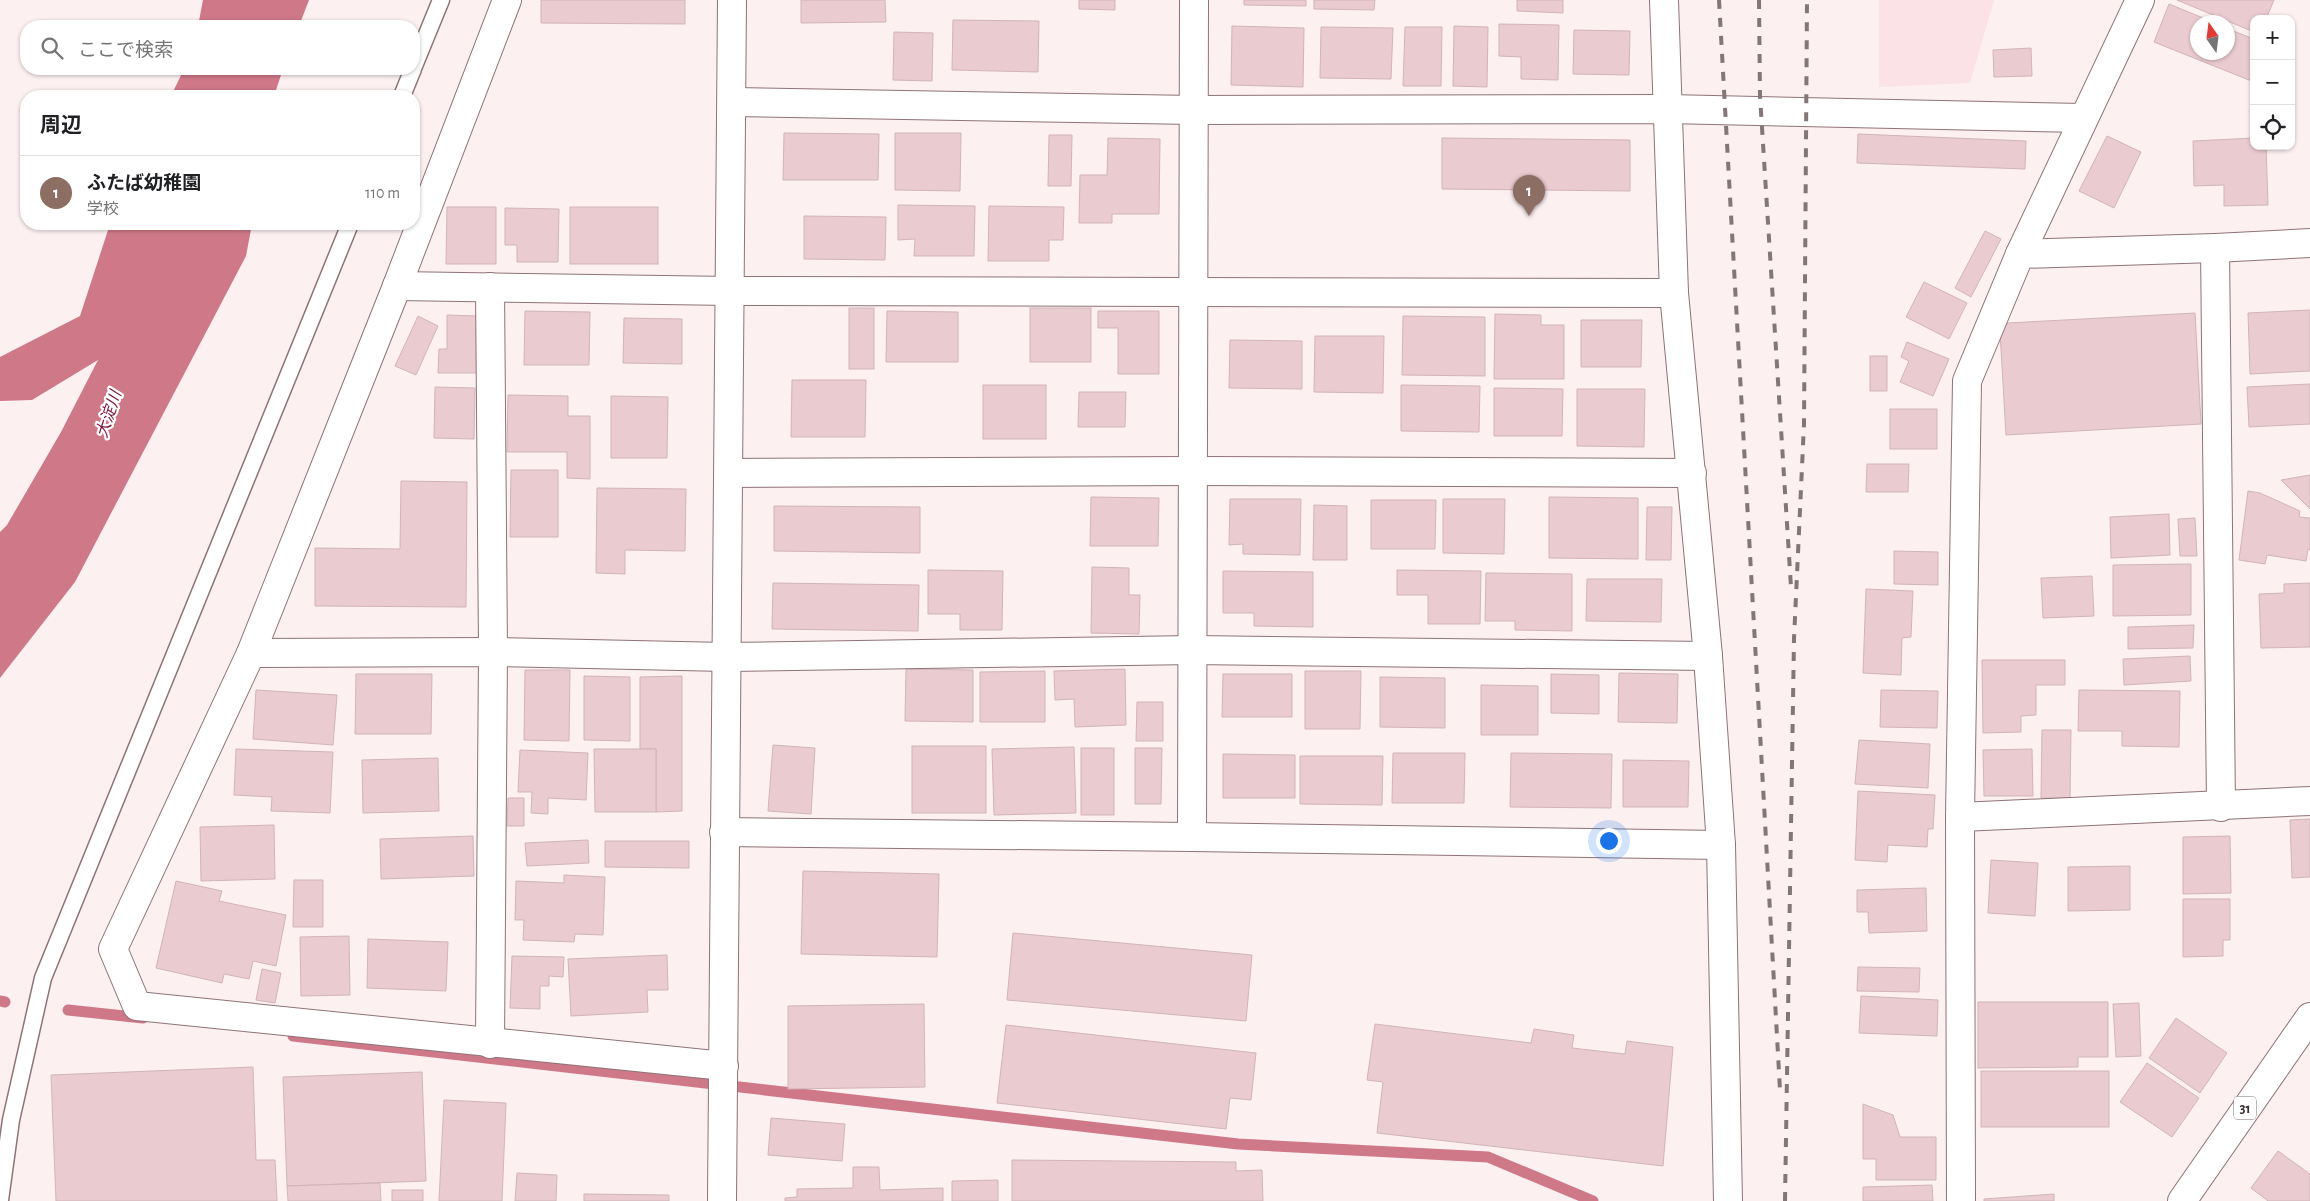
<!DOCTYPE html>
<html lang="ja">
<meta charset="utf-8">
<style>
body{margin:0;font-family:"Alegreya Sans","Noto Sans JP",sans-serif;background:#f2f2f2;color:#202124}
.controls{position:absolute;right:15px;top:15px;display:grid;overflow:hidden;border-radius:10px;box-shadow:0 1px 4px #0004}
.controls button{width:45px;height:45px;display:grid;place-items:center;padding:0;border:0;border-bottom:1px solid #e0e0e0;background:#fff;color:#202124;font:25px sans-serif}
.compass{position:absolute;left:2190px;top:15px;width:45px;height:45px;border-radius:50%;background:#fff;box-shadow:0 1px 4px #0004;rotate:346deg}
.you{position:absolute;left:1608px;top:840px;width:18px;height:18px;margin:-12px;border:4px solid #fff;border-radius:50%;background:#1a73e8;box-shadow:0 0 0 8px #1a73e833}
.badge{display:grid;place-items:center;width:32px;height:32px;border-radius:50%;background:#3c788f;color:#fff;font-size:16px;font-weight:700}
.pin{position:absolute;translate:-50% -41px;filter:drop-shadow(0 1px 2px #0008)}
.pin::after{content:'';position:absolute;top:26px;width:18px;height:15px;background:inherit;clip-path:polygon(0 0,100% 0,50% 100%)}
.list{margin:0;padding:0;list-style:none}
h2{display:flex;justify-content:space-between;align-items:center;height:65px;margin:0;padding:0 20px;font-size:21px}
h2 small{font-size:16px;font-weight:400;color:#757577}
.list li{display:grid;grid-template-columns:32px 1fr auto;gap:15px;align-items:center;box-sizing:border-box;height:75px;padding:0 20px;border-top:1px solid #e0e0e0}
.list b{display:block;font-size:19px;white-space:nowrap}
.list p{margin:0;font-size:16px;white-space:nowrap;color:#757577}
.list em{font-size:16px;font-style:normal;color:#757577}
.icon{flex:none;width:28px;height:28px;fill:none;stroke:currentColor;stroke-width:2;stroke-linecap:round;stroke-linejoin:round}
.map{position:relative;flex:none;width:2310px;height:1201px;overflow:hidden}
.search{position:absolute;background:#fff;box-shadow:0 1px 4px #0004;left:20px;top:20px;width:400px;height:55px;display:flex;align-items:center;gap:12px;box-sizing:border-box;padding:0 18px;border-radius:20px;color:#757577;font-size:19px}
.panel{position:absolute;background:#fff;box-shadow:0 1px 4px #0004;left:20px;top:90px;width:400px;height:140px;border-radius:20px}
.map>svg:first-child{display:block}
.built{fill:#fae2e6}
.water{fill:#cf7888}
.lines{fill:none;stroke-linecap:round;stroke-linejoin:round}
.stream{stroke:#cf7888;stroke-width:11}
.building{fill:#eacbd0;stroke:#d1b4b8}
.lane-casing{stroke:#8e7377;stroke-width:19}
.street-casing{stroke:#8e7377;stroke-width:30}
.secondary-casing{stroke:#8e7377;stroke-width:30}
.primary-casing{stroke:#8e7377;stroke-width:30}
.lane{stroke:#fff;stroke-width:16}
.street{stroke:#fff;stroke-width:28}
.secondary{stroke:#fff;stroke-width:28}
.primary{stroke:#fff;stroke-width:28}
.rail{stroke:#827677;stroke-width:4;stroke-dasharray:9 9;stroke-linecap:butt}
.labels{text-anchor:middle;stroke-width:4.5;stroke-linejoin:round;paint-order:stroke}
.shield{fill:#fff;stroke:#766e70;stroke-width:1}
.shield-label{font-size:14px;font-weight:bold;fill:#3c3032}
.water-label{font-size:16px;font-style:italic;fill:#7d1336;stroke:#fff}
</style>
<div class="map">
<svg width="2310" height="1201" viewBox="0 0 2310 1201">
<rect width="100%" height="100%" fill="#fcf0f1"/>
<polygon class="built" points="1879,0 1994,0 1970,83 1879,87"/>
<g class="water">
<polygon points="203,0 309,0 299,26 198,26"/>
<polygon points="184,69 283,69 274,96 171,96"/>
<polygon points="110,224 252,224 246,256 75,582 0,678 0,532 7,525 61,432 98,360 32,400 0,401 0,357 80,316"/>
</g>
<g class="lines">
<g class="stream">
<polyline points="0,1001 5,1002"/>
<polyline points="68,1010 143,1018"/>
<polyline points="293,1036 1238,1144 1488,1157 1593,1201"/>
</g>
</g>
<g class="building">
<polygon points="541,0 685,0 685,24 541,23"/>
<polygon points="801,0 885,0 886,22 801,23"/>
<polygon points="1079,0 1115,0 1115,10 1079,9"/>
<polygon points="1244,0 1306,0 1306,6 1244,5"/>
<polygon points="1314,0 1375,0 1374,10 1314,9"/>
<polygon points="1517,0 1563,0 1563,13 1517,11"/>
<polygon points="2177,0 2274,0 2266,19 2254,19 2254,32"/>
<polygon points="2169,4 2213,22 2198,22 2198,52 2228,52 2228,29 2254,39 2254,82 2154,42"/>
<polygon points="953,20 1039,21 1038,72 952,70"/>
<polygon points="1499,24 1559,25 1558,80 1521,79 1521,57 1499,56"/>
<polygon points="1232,26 1304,28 1303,87 1231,85"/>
<polygon points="1454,26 1488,27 1487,87 1453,86"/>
<polygon points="1321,27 1393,28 1391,79 1320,78"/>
<polygon points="1405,27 1442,27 1441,86 1403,86"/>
<polygon points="1574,30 1630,31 1629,75 1573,74"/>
<polygon points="894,32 933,33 932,81 893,80"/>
<polygon points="2031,48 2032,76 1994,77 1993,50"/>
<polygon points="784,133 879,134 878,180 783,180"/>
<polygon points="895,133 961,133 960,191 895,190"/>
<polygon points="1858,134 2026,141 2025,169 1857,163"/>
<polygon points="1049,135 1072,135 1071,186 1048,186"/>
<polygon points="2107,136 2141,152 2114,208 2079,191"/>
<polygon points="1108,138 1160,139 1159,214 1112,214 1112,223 1079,223 1080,175 1107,175"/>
<polygon points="1442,138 1630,140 1630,191 1442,189"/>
<polygon points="2254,138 2254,146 2266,146 2268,205 2224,206 2224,185 2194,186 2193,141"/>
<polygon points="898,205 975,206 974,256 914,256 915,239 898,240"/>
<polygon points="989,206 1064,207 1063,240 1049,240 1049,261 988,261"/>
<polygon points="447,207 496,207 496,264 446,264"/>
<rect x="570" y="207" width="88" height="57"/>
<polygon points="505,208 559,209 558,262 517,262 517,245 505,245"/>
<polygon points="804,216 886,217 885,260 804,259"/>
<polygon points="1985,231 2001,239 1971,297 1955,288"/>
<polygon points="1924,282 1967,303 1949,339 1906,317"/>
<rect x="849" y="308" width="25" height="61"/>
<rect x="1030" y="308" width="61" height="54"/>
<polygon points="2310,310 2310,371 2250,374 2248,313"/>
<polygon points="525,311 590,312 589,365 524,365"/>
<polygon points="887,311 958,312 958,362 886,362"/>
<polygon points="1098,311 1159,311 1159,374 1118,374 1118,328 1098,328"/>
<polygon points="2195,313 2201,424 2006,435 2000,332 2008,323"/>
<polygon points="1495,314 1541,315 1541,325 1564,325 1564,379 1494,379"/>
<polygon points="447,315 478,316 477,373 438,373 439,349 447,349"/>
<polygon points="418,316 438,326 416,375 395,366"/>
<polygon points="1403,316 1485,317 1485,376 1402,375"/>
<polygon points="624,318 682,319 682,364 623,363"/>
<polygon points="1581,320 1642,320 1641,367 1581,367"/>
<polygon points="1315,336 1384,336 1383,393 1314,392"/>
<polygon points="1230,340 1302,341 1302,389 1229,388"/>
<polygon points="1907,342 1949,359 1933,396 1900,382 1909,361 1901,357"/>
<rect x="1870" y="356" width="17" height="35"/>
<polygon points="792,380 866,380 865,437 791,437"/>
<polygon points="2310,384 2310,424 2249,427 2247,387"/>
<rect x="983" y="385" width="63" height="54"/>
<polygon points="1401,385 1480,386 1479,432 1401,431"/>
<polygon points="435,387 475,388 474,439 434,438"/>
<polygon points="1494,388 1563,389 1562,436 1494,436"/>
<polygon points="1577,389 1645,389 1644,447 1577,446"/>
<polygon points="1079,392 1126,392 1125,427 1078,427"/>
<polygon points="508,395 568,396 568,416 590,416 590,479 567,478 567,452 507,452"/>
<polygon points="611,396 668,397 667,458 611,458"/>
<rect x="1890" y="409" width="47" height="40"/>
<polygon points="1867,464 1909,464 1908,492 1866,492"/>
<polygon points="511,470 558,470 558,537 510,537"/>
<polygon points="2310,475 2310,509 2281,480"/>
<polygon points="401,481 467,482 466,607 315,606 315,548 400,549"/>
<polygon points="597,488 686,489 685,551 625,550 625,574 596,573"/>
<polygon points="2248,491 2260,493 2300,511 2299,517 2310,518 2310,550 2308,549 2306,561 2267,555 2265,564 2239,560"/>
<polygon points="1091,497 1159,498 1158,546 1090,546"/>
<polygon points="1549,497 1638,498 1638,559 1549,558"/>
<polygon points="1230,499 1301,499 1300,555 1243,554 1243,544 1229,545"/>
<polygon points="1443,499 1505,499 1504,554 1443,553"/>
<polygon points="1371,500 1436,500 1435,549 1371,549"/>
<polygon points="1314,505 1347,506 1347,560 1313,560"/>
<polygon points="774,506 920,507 920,553 774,551"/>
<polygon points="1647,507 1672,507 1671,560 1646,560"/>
<polygon points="2169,514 2170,555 2111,558 2110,517"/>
<polygon points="2195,518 2197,556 2180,556 2178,519"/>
<polygon points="1894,551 1938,552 1938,585 1894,584"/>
<polygon points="2191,564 2191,615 2113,616 2113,565"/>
<polygon points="1092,567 1129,568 1129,595 1140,595 1139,634 1091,633"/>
<polygon points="928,570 1003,571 1002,630 960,630 960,614 928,614"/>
<polygon points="1397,570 1481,571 1480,624 1428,624 1428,595 1397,595"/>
<polygon points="1223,571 1313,572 1313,627 1254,626 1254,613 1223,613"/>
<polygon points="1486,573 1572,574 1572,631 1515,630 1515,621 1485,621"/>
<polygon points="2092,576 2094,616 2043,618 2041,578"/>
<polygon points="1587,579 1662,579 1661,622 1586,621"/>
<polygon points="773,583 919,585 918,631 772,629"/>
<polygon points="2310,583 2310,647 2261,648 2259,594 2284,593 2284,584"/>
<polygon points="1866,589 1913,591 1911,637 1902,638 1901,675 1863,673"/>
<polygon points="2194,625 2193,648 2128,649 2128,627"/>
<polygon points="2190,656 2191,681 2124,685 2123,659"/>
<polygon points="1982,660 2065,660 2065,685 2036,685 2036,715 2021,716 2021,732 1983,733"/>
<polygon points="906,669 973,670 973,722 905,721"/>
<polygon points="1125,669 1126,725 1075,727 1074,699 1055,700 1054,671"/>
<polygon points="525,670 570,670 569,741 524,740"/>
<polygon points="1045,671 1045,722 980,722 980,672"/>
<polygon points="1305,671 1361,671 1360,729 1305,729"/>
<polygon points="1619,673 1678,674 1677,723 1618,722"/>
<polygon points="356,674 432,674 431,734 355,734"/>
<polygon points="1223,674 1292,674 1292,717 1222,717"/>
<polygon points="1551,674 1599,675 1599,714 1551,713"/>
<polygon points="584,676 630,677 630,741 584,740"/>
<polygon points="682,676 682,811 656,812 656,749 640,749 640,677"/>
<polygon points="1380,677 1445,678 1445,728 1380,727"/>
<polygon points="1481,685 1538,686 1538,735 1481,735"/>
<polygon points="256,690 337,695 333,745 253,739"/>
<polygon points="1881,690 1938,691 1937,728 1880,727"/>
<polygon points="2079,690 2180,691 2179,747 2122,746 2122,731 2078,731"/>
<polygon points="1137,702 1163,702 1163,741 1136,741"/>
<polygon points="2042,730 2071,730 2070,798 2041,798"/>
<polygon points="1859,740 1930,744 1928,788 1855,784"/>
<polygon points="773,745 815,748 811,814 768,811"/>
<rect x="912" y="746" width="74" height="67"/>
<polygon points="1074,747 1076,813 994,815 992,749"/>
<rect x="1081" y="748" width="33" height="67"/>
<polygon points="1135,748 1162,748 1161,804 1135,804"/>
<polygon points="236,749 333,752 330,813 271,811 272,797 234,795"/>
<polygon points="594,749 656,749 656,812 595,812"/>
<polygon points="2032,749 2033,796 1984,796 1983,750"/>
<polygon points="520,750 588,753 586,800 548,798 548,814 531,813 532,792 518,792"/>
<polygon points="1393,753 1465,753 1464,803 1392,803"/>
<polygon points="1511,753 1612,754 1611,808 1510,807"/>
<polygon points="1223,754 1295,755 1295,798 1223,798"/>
<polygon points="1300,756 1383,756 1382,805 1300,804"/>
<polygon points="438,758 439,811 363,813 362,760"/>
<polygon points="1623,760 1689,761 1688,807 1623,807"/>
<polygon points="1858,791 1935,795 1933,829 1928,829 1927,847 1888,845 1887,862 1855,860"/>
<polygon points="508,798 524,798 524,826 507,826"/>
<polygon points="2310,819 2310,877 2292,878 2290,820"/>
<polygon points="274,825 275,879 201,881 200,827"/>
<polygon points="473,836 474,876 381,879 380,839"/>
<polygon points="2230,836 2231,893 2183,894 2183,837"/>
<polygon points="588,840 589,863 527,866 525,843"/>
<polygon points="605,841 689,841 689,868 605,867"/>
<polygon points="1991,860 2038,863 2035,916 1988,913"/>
<polygon points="2130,866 2130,910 2068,911 2068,867"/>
<polygon points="803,871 939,874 937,957 801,954"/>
<polygon points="564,875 605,877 603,935 575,934 574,942 523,940 524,920 515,920 516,881 564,883"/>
<polygon points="294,880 323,880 323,927 293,927"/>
<polygon points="176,881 222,891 219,901 286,915 276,966 253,961 249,979 224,974 222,983 156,968"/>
<polygon points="1926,888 1927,931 1869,933 1868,912 1857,912 1857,890"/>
<polygon points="2183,899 2230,899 2230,940 2223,940 2223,956 2183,957"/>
<polygon points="1013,933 1252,955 1246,1021 1007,1000"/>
<polygon points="349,936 350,995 301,996 300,937"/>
<polygon points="368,939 448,942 446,991 367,988"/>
<polygon points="667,955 668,990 647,990 648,1012 571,1016 568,959"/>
<polygon points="512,956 564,957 563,977 549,976 549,986 540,986 540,1009 510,1008"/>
<polygon points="1858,967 1920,968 1919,992 1857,991"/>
<polygon points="262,969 281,973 275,1003 256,1000"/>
<polygon points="1861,996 1938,1000 1937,1036 1859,1033"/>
<polygon points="1978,1002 2108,1002 2108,1057 2078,1057 2078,1067 1978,1068"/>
<polygon points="2139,1003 2141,1056 2116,1057 2113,1004"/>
<polygon points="924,1004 925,1087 788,1089 788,1006"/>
<polygon points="2176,1018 2227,1053 2200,1093 2149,1058"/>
<polygon points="1375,1024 1531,1043 1534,1029 1574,1035 1572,1048 1625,1054 1627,1041 1673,1047 1663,1166 1377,1133 1383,1082 1367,1080"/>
<polygon points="1006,1025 1256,1053 1251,1100 1230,1098 1226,1129 997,1103"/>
<polygon points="2147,1063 2199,1098 2172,1137 2120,1102"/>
<polygon points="253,1067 256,1160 275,1160 277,1201 56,1201 51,1075"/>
<rect x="1981" y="1071" width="128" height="56"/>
<polygon points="422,1072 426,1181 287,1186 283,1077"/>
<polygon points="444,1100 506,1103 502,1201 439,1201"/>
<polygon points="1863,1104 1893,1115 1900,1137 1936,1137 1936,1180 1876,1180 1876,1159 1863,1159"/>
<polygon points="771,1118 845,1124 842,1161 768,1155"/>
<polygon points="2278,1151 2310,1174 2310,1201 2268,1201 2251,1188"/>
<polygon points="1012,1160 1236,1162 1236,1171 1262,1170 1263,1201 1012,1201"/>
<polygon points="853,1167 879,1167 880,1190 943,1188 943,1201 785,1201 785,1198 797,1197 797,1189 853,1188"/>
<polygon points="517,1173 557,1175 556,1201 515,1201"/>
<polygon points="998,1180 998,1201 952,1201 952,1181"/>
<polygon points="380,1183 381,1201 288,1201 287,1186"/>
<polygon points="1932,1185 1933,1201 1863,1201 1863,1187"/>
<rect x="392" y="1190" width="31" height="11"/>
<polygon points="584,1194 669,1195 669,1201 584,1201"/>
<polygon points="2054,1194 2054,1201 1984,1201 1984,1199"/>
</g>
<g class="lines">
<defs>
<g id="lane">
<polyline points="414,66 441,0"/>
<polyline points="402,96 413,69"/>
<polyline points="0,1200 11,1120 43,978 350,224"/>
</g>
<g id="street">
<polyline points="507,0 397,286 251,653 113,949 137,1006 724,1066"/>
<polyline points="732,102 1194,110 1668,109 2083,118"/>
<polyline points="2215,248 2221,807"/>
<polyline points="2020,254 2215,248 2310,243"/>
<polyline points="397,286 731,291 1674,293"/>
<polyline points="490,287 493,652 490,1044"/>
<polyline points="729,473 1194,471 1692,473"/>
<polyline points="251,653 493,652 726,657 1193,650 1708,656"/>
<polyline points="1960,817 2310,801"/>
<polyline points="724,832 1192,837 1721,845"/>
<polyline points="1192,837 1194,0"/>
<polyline points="722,1201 732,0"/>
<polyline points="1961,1201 1960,817 1967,381 2020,254 2140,0"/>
</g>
<polyline id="secondary" points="1664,0 1674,293 1708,656 1721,845 1728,1201"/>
<polyline id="primary" points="2182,1201 2310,1017"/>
</defs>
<use href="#lane" class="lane-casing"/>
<use href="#street" class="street-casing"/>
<use href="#secondary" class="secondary-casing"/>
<use href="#primary" class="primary-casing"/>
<use href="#lane" class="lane"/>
<use href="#street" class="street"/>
<use href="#secondary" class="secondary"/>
<use href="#primary" class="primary"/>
<g class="rail">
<polyline points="1719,0 1780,1090"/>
<polyline points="1759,0 1760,96 1791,587"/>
<polyline points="1785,1201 1794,639 1804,424 1807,0"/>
</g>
</g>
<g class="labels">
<rect class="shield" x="2234" y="1096.5" width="22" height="23" rx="4"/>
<g class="shield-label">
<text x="2245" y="1113">31</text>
</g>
<g class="water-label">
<text transform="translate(108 414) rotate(-72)" y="6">大淀川</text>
</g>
</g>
</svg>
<div class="controls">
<button>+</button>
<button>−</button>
<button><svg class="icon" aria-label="locate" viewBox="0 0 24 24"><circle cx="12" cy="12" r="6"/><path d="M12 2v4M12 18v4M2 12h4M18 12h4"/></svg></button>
</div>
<svg class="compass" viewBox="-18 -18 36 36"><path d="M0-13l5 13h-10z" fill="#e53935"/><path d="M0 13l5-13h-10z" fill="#757577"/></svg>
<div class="you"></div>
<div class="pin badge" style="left:1529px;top:216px;background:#8d6e63">1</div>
<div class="search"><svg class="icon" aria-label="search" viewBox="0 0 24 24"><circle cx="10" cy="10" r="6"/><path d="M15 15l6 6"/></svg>ここで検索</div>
<section class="panel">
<h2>周辺<small></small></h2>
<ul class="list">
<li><span class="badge" style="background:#8d6e63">1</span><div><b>ふたば幼稚園</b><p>学校</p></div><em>110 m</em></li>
</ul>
</section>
</div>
